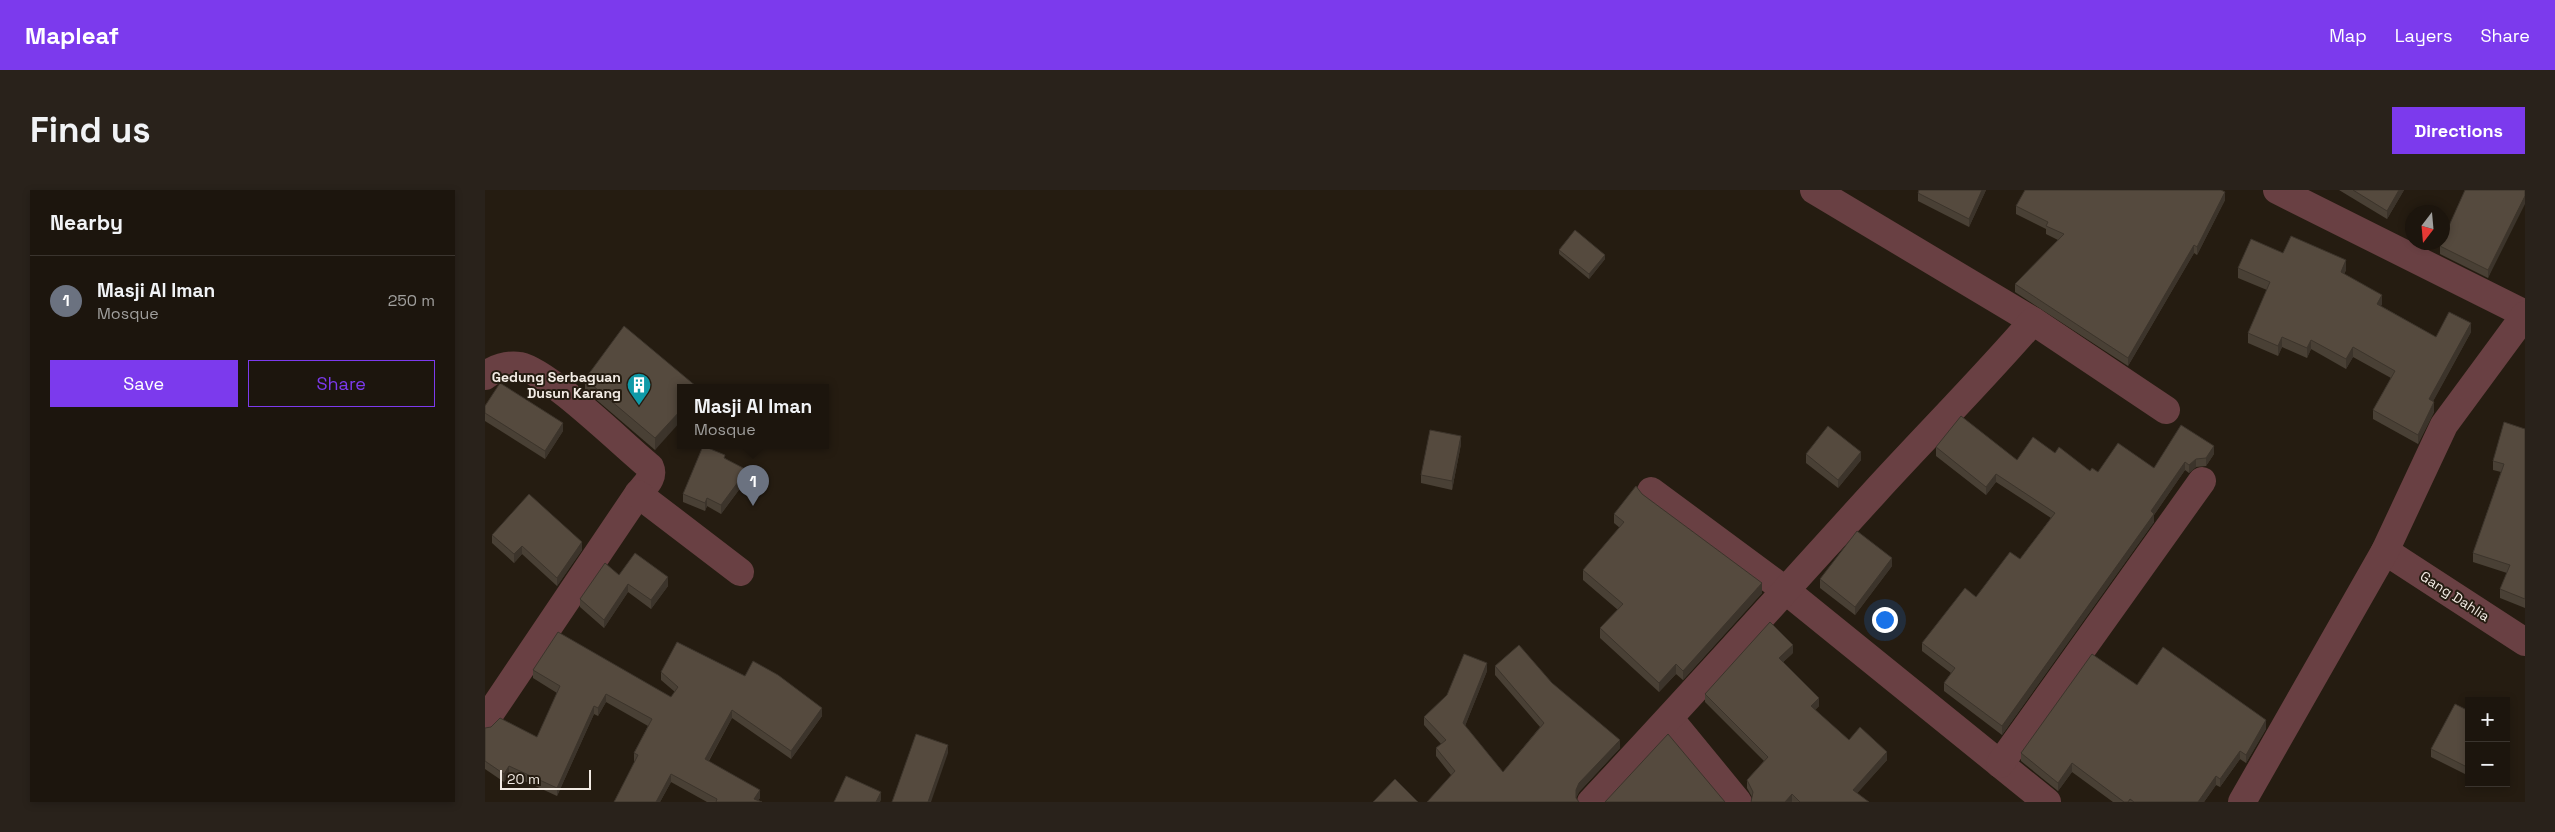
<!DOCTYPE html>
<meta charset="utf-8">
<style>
body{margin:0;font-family:"Space Grotesk",sans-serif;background:#29221b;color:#f1f3f6}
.controls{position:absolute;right:15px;bottom:15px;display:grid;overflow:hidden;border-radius:0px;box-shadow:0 2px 8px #0003}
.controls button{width:45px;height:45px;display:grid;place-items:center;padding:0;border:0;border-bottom:1px solid #3a342e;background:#1c150d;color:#f1f3f6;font:25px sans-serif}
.compass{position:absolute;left:1920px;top:15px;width:45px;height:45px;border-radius:50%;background:#1c150d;box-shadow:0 2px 8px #0003;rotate:196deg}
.scale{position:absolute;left:15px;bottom:12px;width:91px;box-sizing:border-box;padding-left:5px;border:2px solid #f2ebe4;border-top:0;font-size:14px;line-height:18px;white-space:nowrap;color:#f2ebe4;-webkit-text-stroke:4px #251c11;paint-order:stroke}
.you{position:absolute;left:1399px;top:429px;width:18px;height:18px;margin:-12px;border:4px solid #fff;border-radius:50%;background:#1a73e8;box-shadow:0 0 0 8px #1a73e833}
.badge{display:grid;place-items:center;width:32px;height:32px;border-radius:50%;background:#7c3aed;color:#fff;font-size:16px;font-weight:700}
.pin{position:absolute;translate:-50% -41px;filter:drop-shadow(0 1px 2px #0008)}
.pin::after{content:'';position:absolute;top:26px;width:18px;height:15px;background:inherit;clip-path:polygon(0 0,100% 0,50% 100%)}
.popup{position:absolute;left:192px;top:194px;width:152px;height:65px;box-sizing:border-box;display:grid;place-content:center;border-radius:0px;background:#1c150d;filter:drop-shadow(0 1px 4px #0005);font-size:16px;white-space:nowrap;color:#a09f9d}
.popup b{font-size:19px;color:#f1f3f6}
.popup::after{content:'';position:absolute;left:50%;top:100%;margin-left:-10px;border:10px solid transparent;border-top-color:#1c150d}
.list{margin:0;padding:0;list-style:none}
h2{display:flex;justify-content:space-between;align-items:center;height:65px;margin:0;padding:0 20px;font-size:21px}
h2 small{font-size:16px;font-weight:400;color:#a09f9d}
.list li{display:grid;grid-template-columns:32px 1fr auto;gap:15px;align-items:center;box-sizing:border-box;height:90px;padding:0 20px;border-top:1px solid #3a342e}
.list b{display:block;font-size:19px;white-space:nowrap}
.list p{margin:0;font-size:16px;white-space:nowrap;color:#a09f9d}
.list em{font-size:16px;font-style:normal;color:#a09f9d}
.actions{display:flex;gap:10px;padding:15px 20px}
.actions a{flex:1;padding:11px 0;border:1px solid #7c3aed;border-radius:0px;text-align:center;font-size:18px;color:#7c3aed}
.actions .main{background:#7c3aed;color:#fff}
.map{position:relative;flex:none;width:2040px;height:612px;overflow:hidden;border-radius:0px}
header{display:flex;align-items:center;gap:30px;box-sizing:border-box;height:70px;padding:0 25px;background:#7c3aed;color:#fff}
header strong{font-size:24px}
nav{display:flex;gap:28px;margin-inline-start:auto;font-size:18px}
.intro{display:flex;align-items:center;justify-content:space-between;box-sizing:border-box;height:120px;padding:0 30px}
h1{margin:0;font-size:35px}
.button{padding:12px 22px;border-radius:0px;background:#7c3aed;color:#fff;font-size:18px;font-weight:700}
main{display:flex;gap:30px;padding:0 30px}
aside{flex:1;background:#1c150d;border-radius:0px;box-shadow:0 2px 8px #0003}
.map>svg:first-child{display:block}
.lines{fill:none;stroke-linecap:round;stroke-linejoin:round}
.minor{stroke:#694043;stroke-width:28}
.wall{fill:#494035}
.shaded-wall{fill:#3c342b}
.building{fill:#554a3e;stroke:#3c342b}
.labels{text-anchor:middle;stroke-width:4;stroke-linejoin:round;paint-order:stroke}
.poi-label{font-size:14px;font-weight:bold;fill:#f2ebe4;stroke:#251c11;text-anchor:end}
.street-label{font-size:14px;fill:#f2ebe4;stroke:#251c11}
</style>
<header>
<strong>Mapleaf</strong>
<nav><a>Map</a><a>Layers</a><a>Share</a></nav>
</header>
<div class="intro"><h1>Find us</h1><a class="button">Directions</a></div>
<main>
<aside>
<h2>Nearby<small></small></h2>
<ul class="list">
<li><span class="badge" style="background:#6b7280">1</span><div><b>Masji Al Iman</b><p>Mosque</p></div><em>250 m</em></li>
</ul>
<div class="actions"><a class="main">Save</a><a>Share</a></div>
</aside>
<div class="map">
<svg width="2040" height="612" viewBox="0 0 2040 612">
<rect width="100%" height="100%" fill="#251c11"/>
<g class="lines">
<g class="minor">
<polyline points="1329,0 1548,131"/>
<polyline points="1792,0 2040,124"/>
<path d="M0 186C9 178 23 174 35 176 64 182 138 255 165 277 170 288 159 296 153 304L0 531"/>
<polyline points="1166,301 1300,400 1562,612"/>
<polyline points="153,304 255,382"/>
<polyline points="1900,361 2040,452"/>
<polyline points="1185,529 1253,612"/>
<polyline points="1515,574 1717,291"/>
<path d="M1106 612C1202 510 1295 406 1389 303 1442 245 1497 190 1548 131L1681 220"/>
<polyline points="1757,612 1900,361 1959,235 2040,125"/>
</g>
</g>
<g class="wall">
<polygon points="1434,0 1501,0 1484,37 1433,11 1433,3"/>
<polygon points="1854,0 1919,0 1902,29"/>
<polygon points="2040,0 2003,88 1955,64 1955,56"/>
<polygon points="1740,10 1712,65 1709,63 1643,176 1530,102 1530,94 1573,50 1561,44 1561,39 1531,24 1531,16"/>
<polygon points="1074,60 1120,69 1104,89 1074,64"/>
<polygon points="1798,63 1861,80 1859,84 1897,114 1896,116 1951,147 1986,142 1948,211 1949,222 1933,254 1888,229 1888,220 1906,188 1868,167 1861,179 1826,159 1822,168 1797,157 1793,166 1763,153 1763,143 1782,100 1753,88 1753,78"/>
<polygon points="100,189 212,197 170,260 100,200"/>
<polygon points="0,216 78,241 60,269 0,231"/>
<polygon points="2040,239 2040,418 2015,408 2015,399 2022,383 1988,372 1988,363 2016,282 2008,280 2008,271"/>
<polygon points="976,254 967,300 936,293 936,285"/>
<polygon points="1451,257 1532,270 1570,263 1605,281 1613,282 1669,278 1729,264 1721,276 1711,277 1704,283 1700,280 1669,325 1669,332 1517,545 1459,501 1459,493 1466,483 1437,461 1437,453 1535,369 1566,328 1511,292 1501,305 1451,266"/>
<polygon points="1321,264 1376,270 1353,298 1321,273"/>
<polygon points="240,268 262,289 236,324 222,316 220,321 198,312 198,304"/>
<polygon points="1157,304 1277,403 1198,490 1191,484 1174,502 1115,448 1115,438 1133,420 1098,390 1098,380 1135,338 1129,333 1129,324"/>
<polygon points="7,345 97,360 72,396 37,364 29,373 7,353"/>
<polygon points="1407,376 1370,425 1335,398 1335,389"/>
<polygon points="134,385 183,396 166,419 143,402 119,438 95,417 95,409"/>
<polygon points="1308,463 1298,472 1334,516 1330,520 1364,550 1402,570 1372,603 1384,612 1266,612 1267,607 1262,598 1262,590 1279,571 1220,512 1220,504"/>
<polygon points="1010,476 1067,493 1135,558 1094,602 1091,608 966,585 951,566 951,558 956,554 939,535 939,527 1002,481 980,536 1018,582 1055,537 1010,485"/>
<polygon points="48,480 186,507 190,502 176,490 176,482 337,526 306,569 247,528 224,571 275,608 273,610 277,612 222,612 186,592 175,612 129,612 150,571 149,571 149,563 163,536 121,512 113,526 109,524 72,606 24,584 19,592 0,579 0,538 52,547 72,503 48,488"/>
<polygon points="1652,495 1781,539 1761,573 1755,569 1735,597 1731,595 1719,612 1628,612 1587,582 1573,601 1536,571 1536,563"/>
<polygon points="1984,521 1984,586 1946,567 1946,559"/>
</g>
<g class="shaded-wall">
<polygon points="1497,0 1501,0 1484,37 1484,29"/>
<polygon points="1914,0 1919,0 1902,29 1902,21"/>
<polygon points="1740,2 1740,10 1712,65 1712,57"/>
<polygon points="2040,6 2040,14 2003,88 2003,80"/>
<polygon points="1709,55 1709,63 1643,176 1643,168"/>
<polygon points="1120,65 1120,69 1104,89 1104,84"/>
<polygon points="1861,70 1861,80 1856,92 1856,82"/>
<polygon points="1897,105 1897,114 1892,123 1892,114"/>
<polygon points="1986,133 1986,142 1944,219 1944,209"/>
<polygon points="1797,147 1797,157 1793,166 1793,156"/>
<polygon points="1826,150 1826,159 1822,168 1822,158"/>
<polygon points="1868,157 1868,167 1861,179 1861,169"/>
<polygon points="1949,212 1949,222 1933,254 1933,245"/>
<polygon points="196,220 196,231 170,260 170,248"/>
<polygon points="78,233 78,241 60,269 60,261"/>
<polygon points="976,246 976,254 967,300 967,291"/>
<polygon points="1729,256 1729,264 1721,276 1721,268"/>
<polygon points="1376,262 1376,270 1353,298 1353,290"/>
<polygon points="1711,269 1711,277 1704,283 1704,275"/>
<polygon points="1700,272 1700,280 1669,325 1669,332 1517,545 1517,536"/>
<polygon points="262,280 262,289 236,324 236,315"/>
<polygon points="1511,284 1511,292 1501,305 1501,297"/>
<polygon points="222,308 222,316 220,321 220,313"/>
<polygon points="97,352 97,360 72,396 72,388"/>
<polygon points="37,356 37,364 29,373 29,364"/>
<polygon points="1407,368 1407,376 1370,425 1370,417"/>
<polygon points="183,387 183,396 166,419 166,410"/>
<polygon points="1277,393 1277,403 1198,490 1198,481"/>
<polygon points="143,394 143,402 119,438 119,430"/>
<polygon points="1308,455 1308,463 1294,476 1294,468"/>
<polygon points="1002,473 1002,481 978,541 978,533"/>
<polygon points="1191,474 1191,484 1174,502 1174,493"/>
<polygon points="121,504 121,512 113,526 113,518"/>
<polygon points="1334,508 1334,516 1326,524 1326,516"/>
<polygon points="109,516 109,524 72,606 72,598"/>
<polygon points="337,518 337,526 306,569 306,561"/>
<polygon points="247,520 247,528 220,577 220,569"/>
<polygon points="1781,530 1781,539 1761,573 1761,565"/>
<polygon points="1135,550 1135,558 1094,602 1091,608 1091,600 1094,593"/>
<polygon points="463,555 463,563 446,612 443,612"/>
<polygon points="1755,561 1755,569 1735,597 1735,589"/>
<polygon points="1402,562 1402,570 1368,608 1368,600"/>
<polygon points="1587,573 1587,582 1573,601 1573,593"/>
<polygon points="24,576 24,584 19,592 19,584"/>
<polygon points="186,584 186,592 175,612 171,612"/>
<polygon points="1731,586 1731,595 1719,612 1713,612"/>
<polygon points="275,600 275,608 272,612 269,609"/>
<polygon points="396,602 396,610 395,612 391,612"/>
<polygon points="1307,604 1307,612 1300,612"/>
</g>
<g class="building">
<polygon points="1434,0 1497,0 1484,29 1433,3"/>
<polygon points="1540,0 1736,0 1740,2 1712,57 1709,55 1643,168 1530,94 1579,44 1561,36 1563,32 1531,16"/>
<polygon points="1868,0 1914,0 1902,21"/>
<polygon points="1980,0 2040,0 2040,6 2003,80 1955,56 1956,52 1958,52 1958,49"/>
<polygon points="1090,40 1120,65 1104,84 1074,60"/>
<polygon points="1806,46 1861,70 1856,82 1897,105 1892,114 1951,147 1964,122 1986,133 1944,209 1949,212 1933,245 1888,220 1910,181 1868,157 1861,169 1826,150 1822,158 1797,147 1793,156 1763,143 1785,92 1753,78 1766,49 1798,63"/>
<polygon points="139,136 212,197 196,197 196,220 170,248 100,189"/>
<polygon points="15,193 78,233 60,261 0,223 0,216"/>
<polygon points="1476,226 1532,270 1548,247 1570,263 1574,257 1605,281 1607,278 1613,282 1633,253 1669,278 1696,235 1729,256 1721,268 1711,269 1704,275 1700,272 1666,321 1669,324 1517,536 1459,493 1470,478 1437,453 1480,398 1491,407 1525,362 1535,369 1570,323 1511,284 1501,297 1451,257"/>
<polygon points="2019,232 2040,239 2040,409 2015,399 2025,375 1988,363 2019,274 2008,271"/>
<polygon points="1343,236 1376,262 1353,290 1321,264"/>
<polygon points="945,240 976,246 967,291 936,285"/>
<polygon points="218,256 240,265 239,268 262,280 236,315 222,308 220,313 198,304"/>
<polygon points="1151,296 1157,304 1277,393 1198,481 1191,474 1174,493 1115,438 1138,414 1098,380 1139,332 1129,324"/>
<polygon points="44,304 97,352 72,388 37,356 29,364 7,345"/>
<polygon points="1372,341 1407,368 1370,417 1335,389"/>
<polygon points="150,363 183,387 166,410 143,394 119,430 95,409 120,373 134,385"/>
<polygon points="1285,432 1308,455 1294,468 1334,508 1326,516 1364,550 1375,537 1402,562 1368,600 1384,612 1315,612 1307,604 1300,612 1266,612 1268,602 1262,590 1283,567 1220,504"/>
<polygon points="73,442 186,507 193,497 176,482 192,452 260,486 268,471 293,485 337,518 306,561 247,520 220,569 275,600 269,609 277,612 231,612 232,609 186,584 171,612 129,612 153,565 149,563 167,529 121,504 113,518 109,516 72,598 24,576 19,584 0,571 0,538 6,537 15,528 52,547 75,496 48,480"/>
<polygon points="1034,455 1067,493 1135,550 1094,593 1091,600 1091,608 1094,612 942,612 970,581 951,558 961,550 939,527 962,505 979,464 1002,473 978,533 1018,582 1059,533 1010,476"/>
<polygon points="1678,457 1781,530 1761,565 1755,561 1735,589 1731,586 1713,612 1649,612 1645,609 1643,612 1639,612 1587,573 1573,593 1536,563 1607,464 1652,495"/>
<polygon points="1970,514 1984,521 1984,578 1946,559"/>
<polygon points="431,544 463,555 443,612 407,612"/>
<polygon points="1183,544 1240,612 1120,612"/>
<polygon points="361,586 396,602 391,612 349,612"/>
<polygon points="910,589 933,612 888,612"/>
</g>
<defs>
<symbol id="building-pin" viewBox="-11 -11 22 30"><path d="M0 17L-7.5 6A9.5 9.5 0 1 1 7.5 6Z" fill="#0f9aa8" stroke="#251c11"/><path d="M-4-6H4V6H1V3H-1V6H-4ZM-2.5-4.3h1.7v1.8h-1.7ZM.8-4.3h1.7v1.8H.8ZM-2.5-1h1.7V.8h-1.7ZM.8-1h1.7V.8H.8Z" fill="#fff"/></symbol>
</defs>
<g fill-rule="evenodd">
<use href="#building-pin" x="140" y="181" width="28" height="38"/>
</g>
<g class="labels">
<g class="poi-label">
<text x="136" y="192">Gedung Serbaguan<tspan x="136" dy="16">Dusun Karang</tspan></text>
</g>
<g class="street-label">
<text transform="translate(1970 406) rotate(33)" y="5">Gang Dahlia</text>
</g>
</g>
</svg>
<div class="controls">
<button>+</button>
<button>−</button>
</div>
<svg class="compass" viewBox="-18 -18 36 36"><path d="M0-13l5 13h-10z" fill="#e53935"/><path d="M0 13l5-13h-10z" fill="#a09f9d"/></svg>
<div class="scale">20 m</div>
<div class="you"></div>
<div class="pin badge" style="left:268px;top:316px;background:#6b7280">1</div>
<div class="popup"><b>Masji Al Iman</b>Mosque</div>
</div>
</main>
